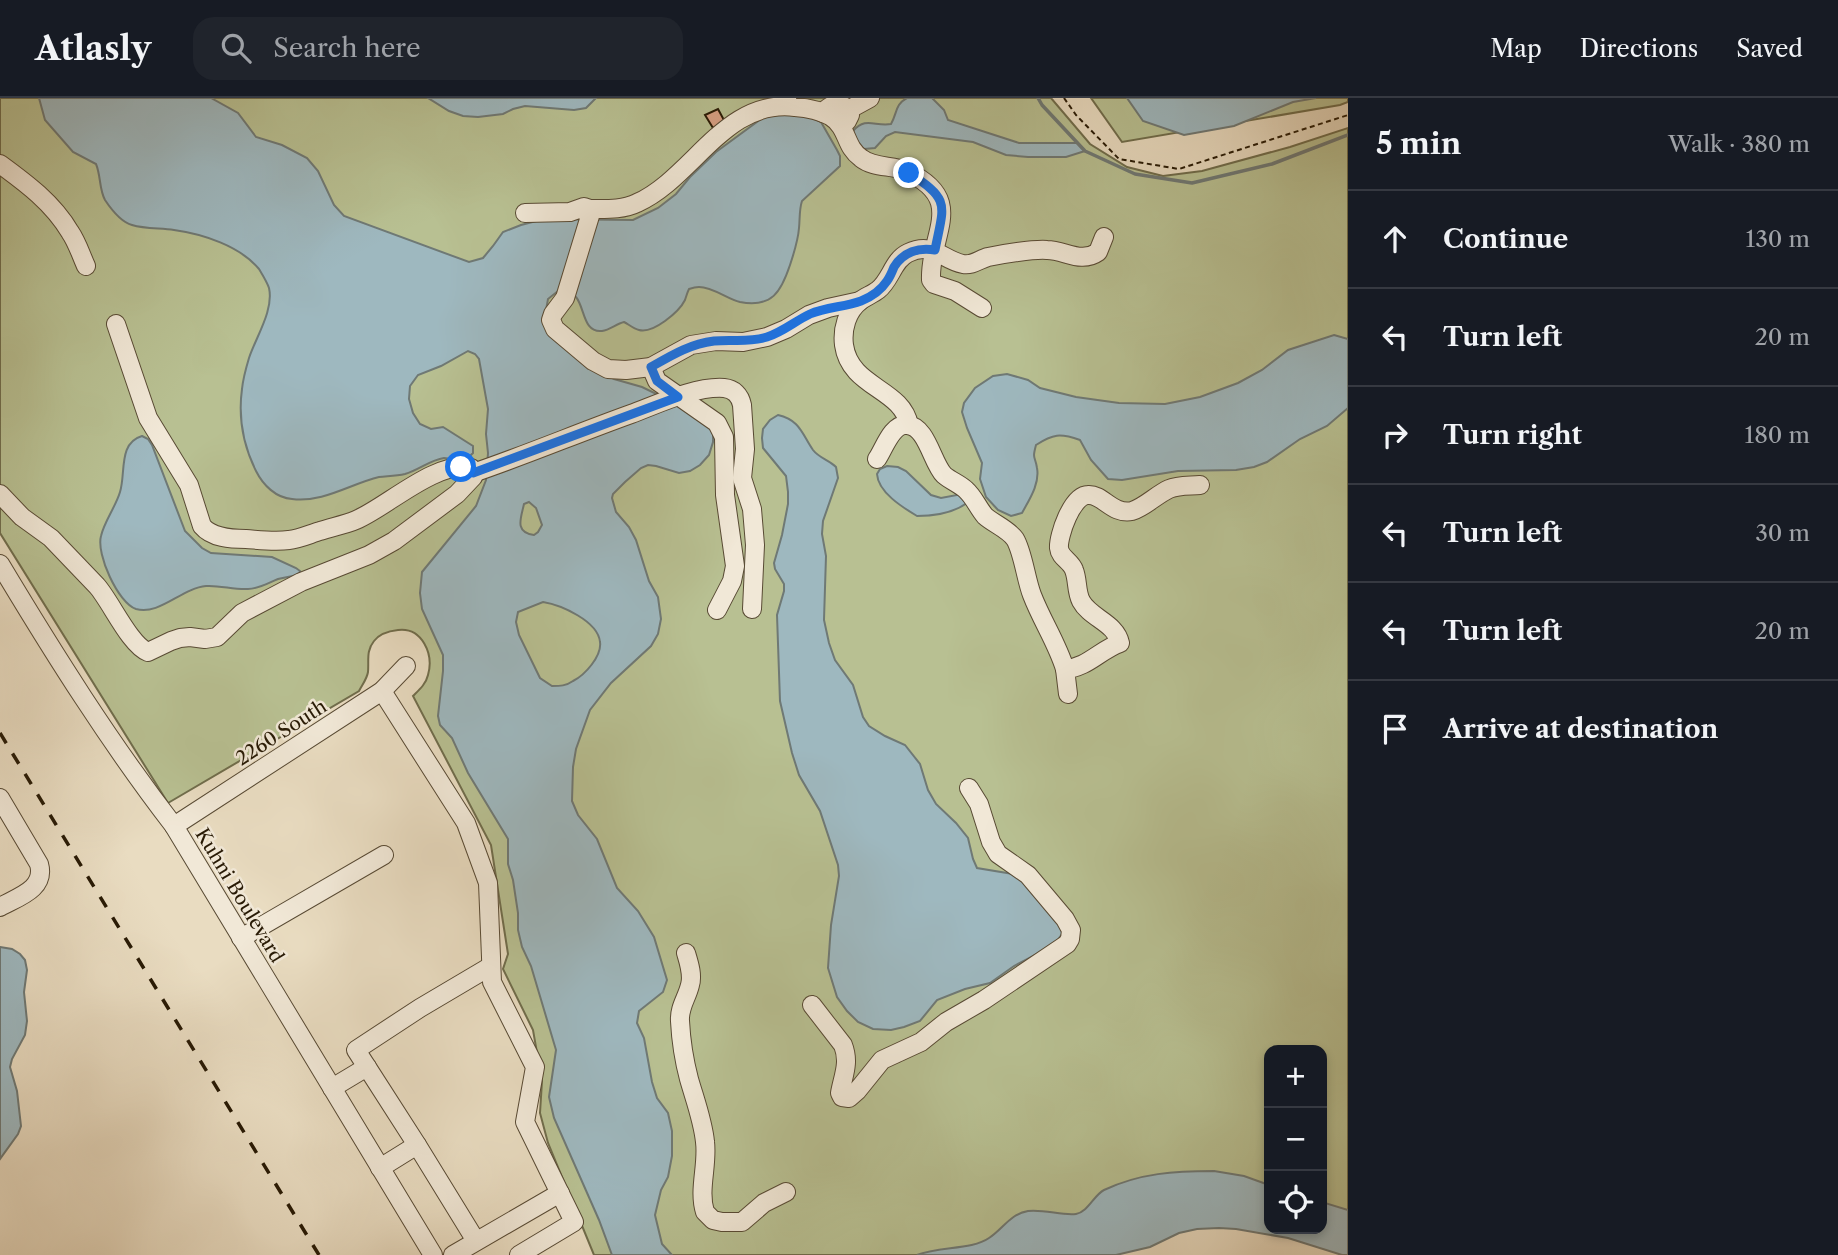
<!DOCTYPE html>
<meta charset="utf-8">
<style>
body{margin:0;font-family:"Libre Caslon Text",serif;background:#20242c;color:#f1f3f6}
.controls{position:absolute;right:21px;bottom:21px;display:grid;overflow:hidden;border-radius:14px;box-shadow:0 4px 10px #0003}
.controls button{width:63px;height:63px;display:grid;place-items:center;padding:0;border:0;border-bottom:2px solid #363941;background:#171b24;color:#f1f3f6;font:35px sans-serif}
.stop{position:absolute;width:21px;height:21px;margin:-16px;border:5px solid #1a73e8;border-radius:50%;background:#fff}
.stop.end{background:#1a73e8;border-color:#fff;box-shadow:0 2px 7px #0008}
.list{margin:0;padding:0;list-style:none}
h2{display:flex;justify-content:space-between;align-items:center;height:91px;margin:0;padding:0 28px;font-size:30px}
h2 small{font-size:23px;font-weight:400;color:#9ea1a6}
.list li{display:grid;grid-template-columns:46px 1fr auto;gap:21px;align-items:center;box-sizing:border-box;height:98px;padding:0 28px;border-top:2px solid #363941}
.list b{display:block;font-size:26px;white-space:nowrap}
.list em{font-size:23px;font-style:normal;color:#9ea1a6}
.icon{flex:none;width:38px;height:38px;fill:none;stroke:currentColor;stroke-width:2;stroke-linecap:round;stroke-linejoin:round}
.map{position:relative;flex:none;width:1348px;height:1157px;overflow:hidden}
header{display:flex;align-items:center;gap:42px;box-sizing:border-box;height:98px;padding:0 35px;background:#171b24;border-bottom:2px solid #363941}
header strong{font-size:33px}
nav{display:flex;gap:38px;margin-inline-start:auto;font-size:24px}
.search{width:490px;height:63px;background:#20242c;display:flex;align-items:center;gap:18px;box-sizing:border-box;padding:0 24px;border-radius:21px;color:#9ea1a6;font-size:26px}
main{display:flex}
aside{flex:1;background:#171b24}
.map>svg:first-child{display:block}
.green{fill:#b8c092;stroke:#706d4c;stroke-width:2}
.water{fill:#9eb8bf;stroke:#6f7975;stroke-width:2;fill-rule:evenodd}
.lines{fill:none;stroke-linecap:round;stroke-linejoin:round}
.stream{stroke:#6f7975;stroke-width:3.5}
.building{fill:#d8a185;stroke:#281a05;stroke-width:2}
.minor-casing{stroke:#584a34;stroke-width:20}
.path{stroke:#281a05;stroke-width:2;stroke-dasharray:5 3.5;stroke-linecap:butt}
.minor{stroke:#f1e8d7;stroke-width:18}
.rail{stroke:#281a05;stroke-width:3.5;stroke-dasharray:12 12;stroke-linecap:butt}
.route{stroke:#1a73e8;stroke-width:9}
.labels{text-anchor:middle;stroke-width:5;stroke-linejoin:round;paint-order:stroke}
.street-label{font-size:19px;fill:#281a05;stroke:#f1e8d7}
</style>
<header>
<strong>Atlasly</strong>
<div class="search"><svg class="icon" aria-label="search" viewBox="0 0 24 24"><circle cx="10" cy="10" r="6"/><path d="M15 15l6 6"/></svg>Search here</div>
<nav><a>Map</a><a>Directions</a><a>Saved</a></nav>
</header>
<main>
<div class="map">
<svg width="1348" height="1157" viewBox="0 0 1348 1157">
<rect width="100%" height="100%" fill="#e9dcc1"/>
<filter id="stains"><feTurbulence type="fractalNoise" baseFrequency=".00286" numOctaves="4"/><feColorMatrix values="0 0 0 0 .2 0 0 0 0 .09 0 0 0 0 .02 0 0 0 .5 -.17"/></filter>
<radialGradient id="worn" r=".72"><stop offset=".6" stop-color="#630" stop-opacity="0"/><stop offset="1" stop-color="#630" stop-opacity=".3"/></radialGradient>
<g class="green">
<path d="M0 0H1051L1090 46 1127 69 1163 78 1202 73 1290 49 1348 30V1143L1322 1131V952H1269V1110L997 1157H594L548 1045 540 1015 542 983 533 932 503 871 508 856 491 747 413 598C419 592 426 586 428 577 434 556 422 529 398 532 389 533 380 535 374 543 366 553 369 562 368 574 367 581 362 587 359 593L168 705 0 435Z"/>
<polygon points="1091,0 1348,0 1348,4 1340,7 1122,44"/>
</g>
<g class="water">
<path d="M39 0H211L238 15 256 39 282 47 307 60 318 73 334 107 344 118 469 164 483 160 493 148 503 134 521 127 544 121 633 122 658 110 676 96 690 79 716 54 769 15 804 16 821 24 837 52 840 58V68L802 103C799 112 800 121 799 130 798 143 794 155 790 167 781 194 772 210 740 204 727 201 713 189 699 189 696 189 692 190 689 191 687 195 686 199 685 202 679 214 653 236 639 232 634 231 628 226 624 224 616 226 610 232 602 233 583 235 585 210 576 199L558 193 548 201 546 212 585 265 614 281 642 289 671 303 698 317 713 333V344L709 357 700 367 690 373 679 375 656 368 648 367 641 370 625 384 613 396 612 400 616 414 629 429 636 442 649 483 658 499 661 521 658 536 651 548 611 585 590 612 576 651 573 669 572 703 578 717 597 741 617 790 638 813 654 839 667 882 663 894 639 913 637 925 644 940 652 984 657 1000 668 1015 672 1033V1058L668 1079 661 1092 655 1117 662 1146 672 1157H612L599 1122 554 1020 549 999 556 952 531 868 522 849 518 832V815L513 782 508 766V741L468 675 452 640 440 627 438 618 443 573V557L422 511 420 495 422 474 476 408 486 382 488 355 486 336 488 311 479 261 475 256 468 253 441 268 418 277 410 288 409 301 413 315 420 326 431 331 443 329 473 348V355C471 357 467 361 465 362 458 365 452 360 444 360 430 362 419 372 405 376 396 378 388 378 379 379 350 386 323 405 292 401 276 400 263 387 256 373 243 347 238 320 242 291 243 281 246 270 249 260 256 239 274 212 269 190 267 184 262 176 259 171 240 148 203 136 174 132 160 130 145 131 132 127 121 124 111 111 105 102 99 91 101 78 96 66L73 54 45 22ZM529 404 536 410 542 427 538 434 534 437C514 434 521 420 524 406ZM543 504C561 507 598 523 600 544 602 558 585 577 573 583 566 588 560 588 552 588L540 580 519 537 516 524 518 514Z"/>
<polygon points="428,0 596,0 586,10 574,12 525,8 513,11 503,16 478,19 463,18 449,13"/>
<path d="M907 0H932L944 12 948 22 1019 45H1077L1085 53 1066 59H1028L1006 57 973 44 895 34 886 38 875 50 864 51 858 47 853 33C866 18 875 29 891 26 897 16 895 6 907 0Z"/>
<polygon points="1127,0 1316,0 1293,4 1234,28 1184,37 1143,23"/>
<path d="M1334 237 1348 241V310L1327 328 1300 341 1267 364 1254 369 1236 372 1178 373 1122 382 1108 381 1091 362 1080 342C1060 335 1053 336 1036 347 1032 362 1035 357 1037 370 1040 386 1029 402 1022 415L1011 418 998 412 986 399 980 381 982 365 967 330 962 314 964 305 975 290 993 278 1007 276 1028 282 1040 290 1076 299 1119 305 1165 306 1200 299 1238 285 1262 272 1288 252Z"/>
<path d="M778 317C800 322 802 336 813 352 819 360 829 362 836 369L838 380 823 423 822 436 826 458 824 522 829 545 835 562 853 587 863 619 869 628 885 638 905 647 920 666 928 692 936 706 956 725 968 740 973 761 977 770 1013 776 1024 780 1061 823 1062 836 1057 843 1043 853 1014 868 990 885 965 891 937 902 920 923 904 929 891 932 873 931 858 924 847 913 837 899 828 870 831 827 839 778 838 767 820 713 799 677 792 655 780 603 777 517 784 493V486L775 471 774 465 782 437 788 406V394L786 378 763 350 762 340 763 331 770 322Z"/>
<path d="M142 338 148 341 152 347 185 433 202 450 211 455 272 459 296 470 300 473 299 476C292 479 285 479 278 481 268 485 259 491 248 491 234 492 220 487 206 488 182 490 159 518 136 511 118 505 96 456 101 438 104 424 116 408 120 394 126 375 118 345 142 338Z"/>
<path d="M887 368 898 369 906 373 931 397 941 400 962 396 967 405C953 415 935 418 917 418 902 409 878 394 877 376L880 371Z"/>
<polygon points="0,849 12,851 20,856 25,862 27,872 24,894 27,923 25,937 12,961 10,969 17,993 21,1028 18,1036 0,1061"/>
<path d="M1214 1073 1244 1078 1269 1087V1131H1322V1104L1348 1112V1157H1342L1288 1140 1236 1131 1219 1130 1197 1131 1179 1135 1150 1149 1116 1157H917C938 1148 972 1152 989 1140 1003 1131 1010 1116 1028 1113 1044 1111 1063 1118 1076 1116 1088 1114 1094 1097 1104 1092 1140 1075 1175 1073 1214 1073Z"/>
</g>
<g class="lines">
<polyline class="stream" points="1038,0 1042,7 1085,53 1135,76 1192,85 1272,66 1348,37"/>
</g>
<polygon class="building" points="718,11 725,24 713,30 705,17"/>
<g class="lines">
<defs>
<g id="minor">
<polyline points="848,12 870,0"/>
<path d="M823 15C831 4 846 3 850 17L847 23 842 28"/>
<path d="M0 66C26 85 53 105 70 134 77 144 81 157 86 168"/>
<path d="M590 111C606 111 623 112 637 105 693 80 725 0 795 9 807 10 819 12 830 18 849 30 844 48 861 60 873 70 892 67 906 73 968 102 929 135 931 182L934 186 955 193 982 210"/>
<polyline points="525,115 570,114 584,109 590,111 590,118 565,200 553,216 551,222 555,231 593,263 608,271 626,272 651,269 691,247 716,243 743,244 767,239 786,231 809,217 828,210 860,203"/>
<polyline points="651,269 657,283 717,325 724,339 725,397 735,468 732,483 717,512"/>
<path d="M909 327C902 290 850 290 844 247 842 231 847 213 860 203 865 199 873 196 878 192 891 182 893 162 908 155 933 143 942 162 963 166 972 168 980 161 988 159 1002 156 1033 151 1047 152 1065 152 1081 166 1098 154L1104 139"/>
<path d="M877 361C884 351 892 325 907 327 927 328 932 365 944 377 951 383 960 386 966 392 974 399 978 410 985 418 994 426 1008 431 1015 441 1023 454 1026 482 1032 497 1042 523 1057 545 1065 571"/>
<path d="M473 375C526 357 578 335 631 316 658 306 695 288 724 290 734 291 740 297 742 307L745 351 742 380 752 411 755 447 752 511"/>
<path d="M0 396 22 419 51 440 97 488C111 504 130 547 148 554L171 543 180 540 190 539 205 541 217 539 242 515 301 484 369 457 394 443 457 396 473 379 474 376 471 370C436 362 387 409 356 422 344 427 332 429 320 433 310 436 299 441 289 442 275 444 260 442 246 441 231 441 212 440 202 428L189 387 148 320 116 226"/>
<path d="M0 466C54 556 110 645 174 728L433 1157"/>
<polyline points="382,593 466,725 488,785 492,884 535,969 525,1024 574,1124 519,1157"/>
<path d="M1068 596 1065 571C1087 570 1100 552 1120 545 1116 525 1090 520 1081 503 1076 493 1078 482 1074 472 1071 463 1060 460 1059 450 1058 438 1072 397 1088 397 1103 396 1112 417 1132 413 1145 409 1156 397 1169 391 1178 387 1190 388 1200 387"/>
<path d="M0 700 39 766C46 791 18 799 0 809"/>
<polyline points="174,728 382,593 406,568"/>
<polyline points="241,840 384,757"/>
<path d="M686 855C689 865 693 877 690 887 687 900 679 909 680 923 681 943 684 962 689 981 695 1002 703 1023 705 1044 708 1067 698 1092 705 1114L713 1122 722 1124H742L764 1105 786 1094"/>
<path d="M812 907 843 947C850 965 843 978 840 995L842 999 849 1000 857 993 882 962 921 944 946 924 984 902 1067 846 1070 841 1071 832 1065 821 1028 777 998 756 991 744 979 706 969 690"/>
<polyline points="332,990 367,969"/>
<polyline points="380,1070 417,1047"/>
<polyline points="476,1143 417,1047 356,952 420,910 491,868"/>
<polyline points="453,1157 560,1095"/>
</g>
</defs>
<use href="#minor" class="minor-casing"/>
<polyline class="path" points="1064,0 1076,17 1119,61 1179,71 1348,17"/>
<use href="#minor" class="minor"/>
<polyline class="rail" points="0,635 319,1157"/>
</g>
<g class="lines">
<path class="route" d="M461 369 471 370 473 375 678 299 657 283 651 269C672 257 690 246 714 243 733 241 748 245 767 239 783 234 795 223 810 216 826 209 845 209 861 203 871 199 881 192 887 183 890 179 892 174 894 169 903 154 919 149 935 152 944 106 951 102 909 75"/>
</g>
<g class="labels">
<g class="street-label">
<text transform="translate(281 634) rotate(-33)" y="7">2260 South</text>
<text transform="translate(240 797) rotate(59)" y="7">Kuhni Boulevard</text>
</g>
</g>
<rect width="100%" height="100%" filter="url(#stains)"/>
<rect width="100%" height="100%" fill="url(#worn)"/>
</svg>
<div class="controls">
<button>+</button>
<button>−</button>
<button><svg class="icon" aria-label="locate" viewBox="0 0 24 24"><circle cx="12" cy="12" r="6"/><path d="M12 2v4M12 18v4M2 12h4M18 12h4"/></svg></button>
</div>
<div class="stop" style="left:461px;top:369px"></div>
<div class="stop end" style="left:909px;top:75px"></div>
</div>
<aside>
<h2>5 min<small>Walk · 380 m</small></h2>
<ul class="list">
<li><svg class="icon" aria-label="ahead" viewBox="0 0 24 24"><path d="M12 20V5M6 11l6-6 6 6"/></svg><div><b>Continue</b></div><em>130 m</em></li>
<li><svg class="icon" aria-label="left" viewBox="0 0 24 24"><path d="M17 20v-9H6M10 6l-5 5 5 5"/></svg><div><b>Turn left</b></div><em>20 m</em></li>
<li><svg class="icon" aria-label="right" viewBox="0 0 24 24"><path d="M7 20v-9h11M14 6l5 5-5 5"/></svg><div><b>Turn right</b></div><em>180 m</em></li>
<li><svg class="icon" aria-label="left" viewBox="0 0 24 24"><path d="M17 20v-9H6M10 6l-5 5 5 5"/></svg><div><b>Turn left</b></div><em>30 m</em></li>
<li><svg class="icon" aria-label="left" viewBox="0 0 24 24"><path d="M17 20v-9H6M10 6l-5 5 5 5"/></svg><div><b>Turn left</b></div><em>20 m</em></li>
<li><svg class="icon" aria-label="arrive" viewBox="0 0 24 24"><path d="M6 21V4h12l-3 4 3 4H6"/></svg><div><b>Arrive at destination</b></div></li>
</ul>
</aside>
</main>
